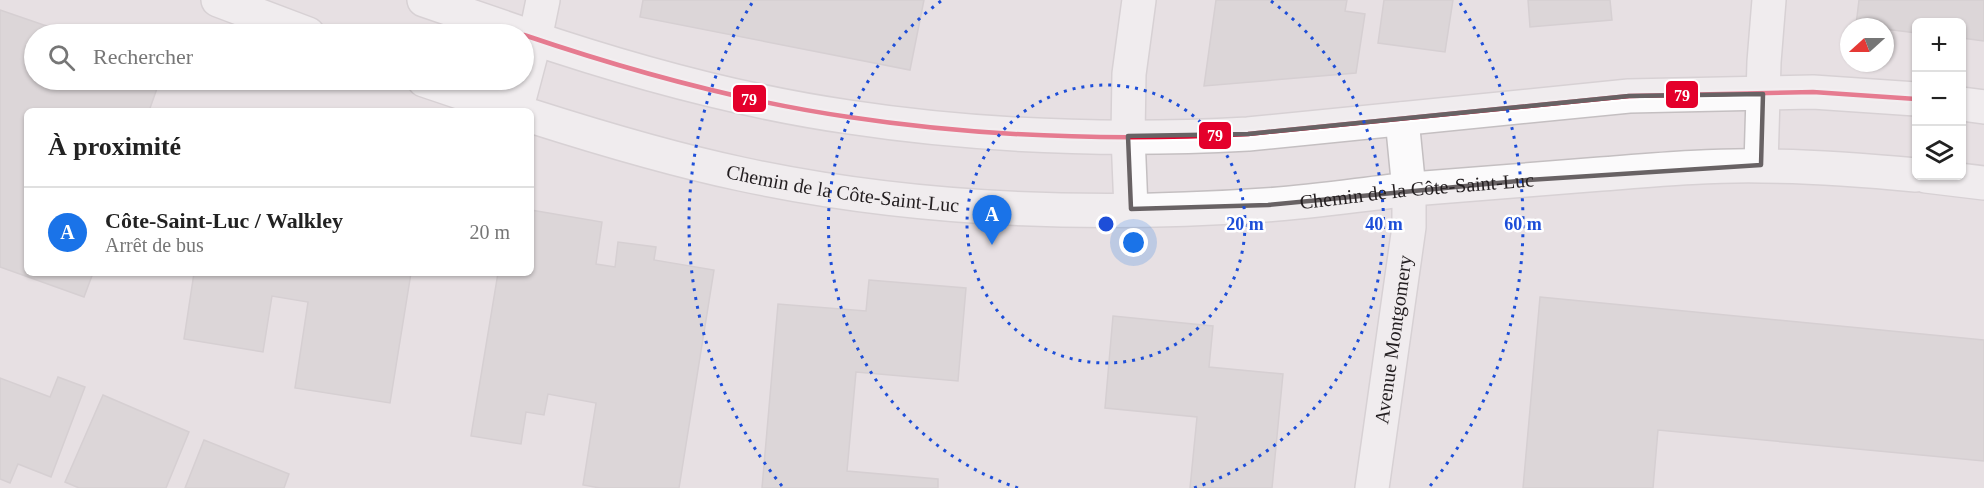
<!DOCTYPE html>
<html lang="fr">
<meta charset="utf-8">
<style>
body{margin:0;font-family:"Times New Roman",serif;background:#f2f2f2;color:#222}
.controls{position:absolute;right:18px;top:18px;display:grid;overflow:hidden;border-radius:9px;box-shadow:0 2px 4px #0004}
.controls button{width:54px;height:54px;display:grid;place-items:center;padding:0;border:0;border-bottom:2px solid #e0e0e0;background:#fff;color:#222;font:30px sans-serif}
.compass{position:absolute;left:1840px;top:18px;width:54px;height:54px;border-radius:50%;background:#fff;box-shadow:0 2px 4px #0004;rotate:249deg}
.you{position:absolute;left:1134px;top:243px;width:21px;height:21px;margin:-15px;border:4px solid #fff;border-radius:50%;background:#1a73e8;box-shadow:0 0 0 9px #1a73e833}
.badge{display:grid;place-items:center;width:39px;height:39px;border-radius:50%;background:#1a73e8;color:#fff;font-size:20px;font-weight:700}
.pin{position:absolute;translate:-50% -50px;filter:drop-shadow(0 2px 3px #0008)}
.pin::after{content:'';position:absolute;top:32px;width:21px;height:18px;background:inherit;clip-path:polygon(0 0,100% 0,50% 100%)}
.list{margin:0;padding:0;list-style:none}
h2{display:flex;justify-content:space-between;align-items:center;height:78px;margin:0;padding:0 24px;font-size:26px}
h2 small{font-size:20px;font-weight:400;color:#767676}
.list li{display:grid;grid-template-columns:39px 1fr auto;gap:18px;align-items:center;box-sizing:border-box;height:90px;padding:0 24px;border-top:2px solid #e0e0e0}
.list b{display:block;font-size:22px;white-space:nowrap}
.list p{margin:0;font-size:20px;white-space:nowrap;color:#767676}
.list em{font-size:20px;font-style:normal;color:#767676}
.icon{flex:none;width:33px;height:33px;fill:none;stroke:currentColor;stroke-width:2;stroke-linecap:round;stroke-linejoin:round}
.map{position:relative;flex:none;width:1984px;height:488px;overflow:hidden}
.search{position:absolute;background:#fff;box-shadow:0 2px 4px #0004;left:24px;top:24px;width:510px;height:66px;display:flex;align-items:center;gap:15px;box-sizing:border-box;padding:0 21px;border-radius:33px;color:#767676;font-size:22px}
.panel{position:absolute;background:#fff;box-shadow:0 2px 4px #0004;left:24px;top:108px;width:510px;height:168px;border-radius:9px}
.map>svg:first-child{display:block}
.building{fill:#cec9ca;stroke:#c0bbbc;stroke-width:1.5}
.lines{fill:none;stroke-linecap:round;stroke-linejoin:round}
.street-casing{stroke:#c4bfc1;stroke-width:36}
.secondary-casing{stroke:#c4bfc1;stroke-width:36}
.street{stroke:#fbfafb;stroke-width:33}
.secondary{stroke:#fbfafb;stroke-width:33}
.bus-1-casing{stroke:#fff;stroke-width:9}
.bus-1{stroke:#e4002b;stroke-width:4.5}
.marked{fill:none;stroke:#686264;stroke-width:4.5;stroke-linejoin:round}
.ring{fill:none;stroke:#1d4ed8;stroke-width:3;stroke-dasharray:3 6}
.labels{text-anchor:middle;stroke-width:5;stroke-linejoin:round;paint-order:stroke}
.street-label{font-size:20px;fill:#231e20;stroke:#fff}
.centre{fill:#1d4ed8;stroke:#fff;stroke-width:3}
.ring-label{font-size:18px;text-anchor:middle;font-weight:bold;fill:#1d4ed8;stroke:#fff;stroke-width:5;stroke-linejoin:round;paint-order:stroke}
.line-badge{stroke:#fff;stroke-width:2}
.badge-label{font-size:16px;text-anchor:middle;font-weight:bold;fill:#fff}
</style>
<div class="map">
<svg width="1984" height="488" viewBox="0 0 1984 488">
<rect width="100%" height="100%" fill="#e7e0e3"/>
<g class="building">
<polygon points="643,0 924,0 910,70 640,17"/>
<polygon points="1216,0 1347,0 1345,11 1365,14 1356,73 1204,86"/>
<polygon points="1384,0 1453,0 1445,52 1378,43"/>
<polygon points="1528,0 1610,0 1612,20 1530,27"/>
<polygon points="1859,0 1984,0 1984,41 1962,38 1962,22 1916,22 1916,33 1885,29 1885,27 1856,25"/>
<polygon points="0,10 70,34 34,34 34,80 160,80 149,111 27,111 27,273 93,273 84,297 0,267"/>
<polygon points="531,210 602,222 596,264 615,267 618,242 656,247 654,260 714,270 679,488 600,488 583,485 596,403 548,394 544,415 526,412 521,444 471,436 498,273 531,273"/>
<polygon points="194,273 411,273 390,403 295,388 308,302 272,296 263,352 184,339"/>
<polygon points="869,280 966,288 958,381 856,372 847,471 938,479 938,488 762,488 778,304 866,311"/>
<polygon points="1540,297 1984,340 1984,461 1658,430 1653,488 1523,488"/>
<polygon points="1113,316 1213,326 1209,367 1283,374 1272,488 1190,488 1197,417 1105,408"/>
<polygon points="58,377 85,387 51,477 18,464 10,483 0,479 0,378 50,397"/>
<polygon points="103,395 189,432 166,488 79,488 65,482"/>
<polygon points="204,440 289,474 284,488 185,488"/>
</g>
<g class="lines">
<defs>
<g id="street">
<polyline points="516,111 535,39 543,0"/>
<polyline points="1128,136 1129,74 1139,0"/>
<polyline points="1761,165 1764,62 1769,0"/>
<path id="s1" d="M1372 488 1409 227V190L1402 119"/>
</g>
<g id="secondary">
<polyline points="218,0 308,34"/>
<polyline points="424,0 523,34"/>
<path d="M524 35C630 71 738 101 849 117 981 137 1116 141 1248 134L1629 96 1813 92 1916 99"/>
<polyline points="424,80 516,111"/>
<polyline points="1962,104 1984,107"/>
<path id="s2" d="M531 116C600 138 670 159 741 174 913 211 1090 217 1265 205 1314 202 1363 194 1412 189 1475 184 1538 179 1601 174 1654 170 1709 165 1762 166 1814 166 1865 170 1916 175"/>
<polyline points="1128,136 1131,209"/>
<polyline points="1926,176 1984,183"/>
</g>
</defs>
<use href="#street" class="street-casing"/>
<use href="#secondary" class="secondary-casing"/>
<use href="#street" class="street"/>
<use href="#secondary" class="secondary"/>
<defs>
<path id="bus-1" d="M524 35C630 71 738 101 849 117 981 137 1116 141 1248 134L1629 96 1813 92 1916 99"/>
</defs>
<use href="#bus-1" class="bus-1-casing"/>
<use href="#bus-1" class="bus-1"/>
</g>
<path d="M0 0H1984V488H0ZM1763 94 1761 165 1528 180 1268 205 1131 209 1128 136 1248 134 1629 96Z" fill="#e7e0e3" fill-opacity=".55" fill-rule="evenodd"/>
<path class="marked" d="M1763 94 1761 165 1528 180 1268 205 1131 209 1128 136 1248 134 1629 96Z"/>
<g class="ring">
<circle cx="1106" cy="224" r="139"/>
<path d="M1018 488A278 278 0 0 1 941 1M1271 1A278 278 0 0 1 1194 488"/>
<path d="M782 486A417 417 0 0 1 752 3M1460 3A417 417 0 0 1 1430 486"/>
</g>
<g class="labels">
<g class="street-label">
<text dy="7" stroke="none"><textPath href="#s2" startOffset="321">Chemin de la Côte-Saint-Luc</textPath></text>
<text dy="7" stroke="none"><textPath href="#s2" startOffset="897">Chemin de la Côte-Saint-Luc</textPath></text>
<text dy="7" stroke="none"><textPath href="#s1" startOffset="150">Avenue Montgomery</textPath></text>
</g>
</g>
<circle cx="1106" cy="224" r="9" class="centre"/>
<g class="ring-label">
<text x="1245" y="230">20 m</text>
<text x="1384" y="230">40 m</text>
<text x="1523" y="230">60 m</text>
</g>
<g class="line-badge">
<rect x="1665" y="80" width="34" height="29" rx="6" fill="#e4002b"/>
<rect x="732" y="84" width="35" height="29" rx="6" fill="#e4002b"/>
<rect x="1198" y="121" width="34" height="29" rx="6" fill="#e4002b"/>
</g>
<g class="badge-label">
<text x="1682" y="101">79</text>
<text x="749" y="105">79</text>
<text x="1215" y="141">79</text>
</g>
</svg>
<div class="controls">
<button>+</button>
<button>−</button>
<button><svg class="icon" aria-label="layers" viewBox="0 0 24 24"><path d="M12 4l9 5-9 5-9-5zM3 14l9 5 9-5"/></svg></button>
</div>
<svg class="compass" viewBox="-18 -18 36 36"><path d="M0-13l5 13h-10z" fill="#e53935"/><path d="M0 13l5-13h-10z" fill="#767676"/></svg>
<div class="you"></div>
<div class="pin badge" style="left:992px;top:245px">A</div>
<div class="search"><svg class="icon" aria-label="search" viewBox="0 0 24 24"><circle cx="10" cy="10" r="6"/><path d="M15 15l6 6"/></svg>Rechercher</div>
<section class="panel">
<h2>À proximité<small></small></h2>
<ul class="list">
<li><span class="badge">A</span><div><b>Côte-Saint-Luc / Walkley</b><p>Arrêt de bus</p></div><em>20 m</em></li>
</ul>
</section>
</div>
